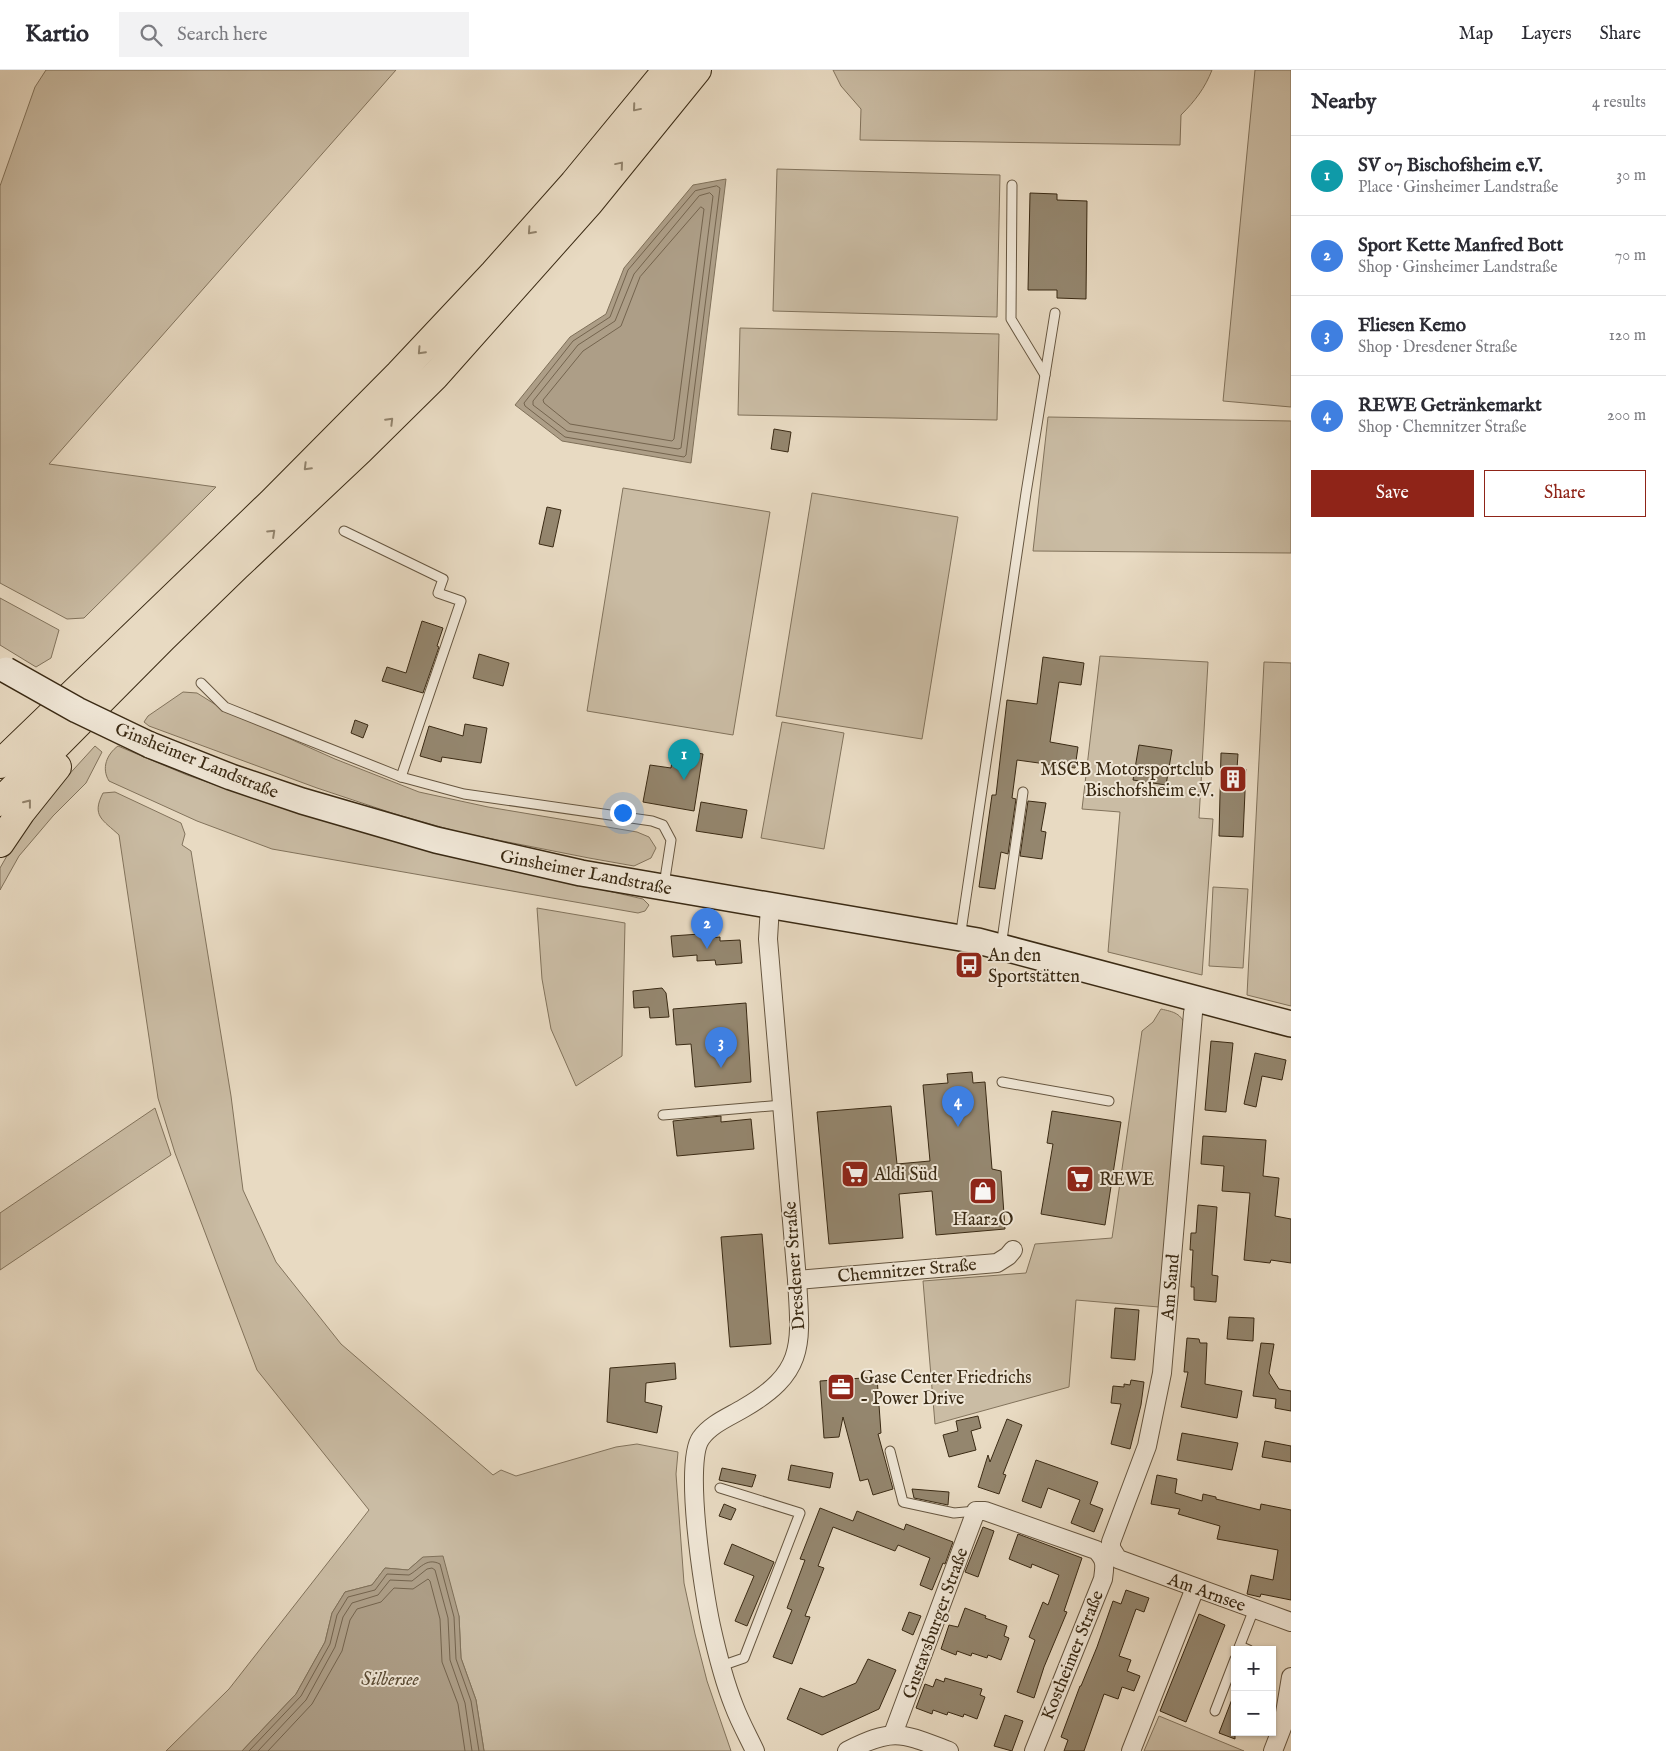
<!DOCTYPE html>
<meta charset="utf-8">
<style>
body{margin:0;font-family:"IM FELL English",serif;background:#f2f2f3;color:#2b2b33}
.controls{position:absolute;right:15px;bottom:15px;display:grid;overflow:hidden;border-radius:0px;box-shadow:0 1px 4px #0004}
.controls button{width:45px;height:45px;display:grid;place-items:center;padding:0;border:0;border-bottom:1px solid #e1e1e2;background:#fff;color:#2b2b33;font:25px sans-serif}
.you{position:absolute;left:622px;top:742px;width:18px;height:18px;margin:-12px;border:4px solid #fff;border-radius:50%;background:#1a73e8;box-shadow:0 0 0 8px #1a73e833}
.badge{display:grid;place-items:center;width:32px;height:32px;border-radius:50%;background:#8f2418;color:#fff;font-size:16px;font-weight:700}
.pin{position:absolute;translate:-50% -41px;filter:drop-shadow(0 1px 2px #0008)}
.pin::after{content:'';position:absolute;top:26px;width:18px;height:15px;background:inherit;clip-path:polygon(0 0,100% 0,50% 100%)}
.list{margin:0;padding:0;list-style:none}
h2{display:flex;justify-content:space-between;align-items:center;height:65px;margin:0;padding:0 20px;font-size:21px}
h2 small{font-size:16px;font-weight:400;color:#7c7c81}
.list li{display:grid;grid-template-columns:32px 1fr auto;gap:15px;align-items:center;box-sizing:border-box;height:80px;padding:0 20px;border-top:1px solid #e1e1e2}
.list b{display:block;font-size:19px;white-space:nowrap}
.list p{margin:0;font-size:16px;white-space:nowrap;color:#7c7c81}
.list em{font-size:16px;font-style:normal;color:#7c7c81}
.actions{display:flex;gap:10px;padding:15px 20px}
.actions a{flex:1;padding:11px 0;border:1px solid #8f2418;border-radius:0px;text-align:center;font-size:18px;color:#8f2418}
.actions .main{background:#8f2418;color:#fff}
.icon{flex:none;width:28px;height:28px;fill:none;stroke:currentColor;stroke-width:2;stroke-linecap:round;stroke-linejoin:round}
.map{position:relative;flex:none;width:1291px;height:1681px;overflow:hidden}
header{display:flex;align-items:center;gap:30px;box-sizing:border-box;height:70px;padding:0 25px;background:#fff;border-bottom:1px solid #e1e1e2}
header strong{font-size:24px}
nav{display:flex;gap:28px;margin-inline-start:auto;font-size:18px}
.search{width:350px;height:45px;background:#f2f2f3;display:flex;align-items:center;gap:12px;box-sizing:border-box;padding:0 18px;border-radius:0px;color:#7c7c81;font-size:19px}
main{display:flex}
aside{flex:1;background:#fff}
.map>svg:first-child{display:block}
.green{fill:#cabca4;stroke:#82735c}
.water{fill:#ad9e87;stroke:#7f7059}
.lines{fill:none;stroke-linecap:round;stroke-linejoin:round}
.shore{stroke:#74644e;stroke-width:1}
.building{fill:#94866e;stroke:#3a2a14}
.lane-casing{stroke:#665640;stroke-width:11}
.street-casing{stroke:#665640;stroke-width:20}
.secondary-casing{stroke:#3a2a14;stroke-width:28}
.highway-casing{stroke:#3a2a14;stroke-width:30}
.lane{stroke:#f0e7d7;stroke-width:9}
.street{stroke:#f0e7d7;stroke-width:18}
.secondary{stroke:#f0e7d7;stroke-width:25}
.highway{stroke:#e8dac2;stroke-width:28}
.secondary-bridge-casing{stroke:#3a2a14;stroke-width:28;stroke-linecap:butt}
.secondary-bridge{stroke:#f0e7d7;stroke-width:25}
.oneway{stroke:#91826b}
.labels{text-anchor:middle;stroke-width:4;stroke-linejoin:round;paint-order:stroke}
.street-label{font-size:18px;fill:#3a2a14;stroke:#f0e7d7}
.poi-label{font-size:18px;fill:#3a2a14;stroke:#f0e7d7;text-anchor:start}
.water-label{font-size:19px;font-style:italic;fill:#5c4d36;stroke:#f0e7d7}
</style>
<header>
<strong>Kartio</strong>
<div class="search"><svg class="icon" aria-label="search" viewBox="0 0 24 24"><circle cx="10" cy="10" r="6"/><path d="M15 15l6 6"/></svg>Search here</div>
<nav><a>Map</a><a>Layers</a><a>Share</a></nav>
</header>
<main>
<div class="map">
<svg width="1291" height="1681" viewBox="0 0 1291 1681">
<rect width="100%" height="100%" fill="#e8dac2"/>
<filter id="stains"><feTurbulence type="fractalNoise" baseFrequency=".004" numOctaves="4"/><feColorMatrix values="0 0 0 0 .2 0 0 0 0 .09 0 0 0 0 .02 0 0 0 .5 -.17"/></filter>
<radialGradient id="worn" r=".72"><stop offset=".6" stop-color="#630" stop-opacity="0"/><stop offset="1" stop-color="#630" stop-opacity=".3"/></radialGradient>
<g class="green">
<polygon points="46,0 396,0 49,394 216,417 84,548 67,549 0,513 0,116 35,17"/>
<path d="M833 0H1212C1205 18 1195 31 1181 45L1180 75 860 70 861 39 841 16Z"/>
<polygon points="1255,0 1291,0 1291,337 1223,331"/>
<polygon points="777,99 1000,105 997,247 773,241"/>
<polygon points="740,258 999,264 997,350 738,345"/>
<polygon points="1048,347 1291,351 1291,483 1033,481"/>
<polygon points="623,418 770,442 733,665 587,641"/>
<polygon points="812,423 958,447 922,669 776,646"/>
<polygon points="0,528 59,560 51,588 36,597 0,575"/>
<polygon points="1100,586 1208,592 1199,748 1213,749 1202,905 1108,882 1120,742 1082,739"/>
<polygon points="1264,592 1291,593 1291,936 1247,925"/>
<polygon points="183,622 197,623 221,638 335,689 419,722 488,737 637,762 649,767 656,778 651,788 634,796 589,788 462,763 395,744 317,718 149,656 144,652 148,646"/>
<polygon points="782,652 844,663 824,779 761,768"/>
<polygon points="95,676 102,682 86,713 53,746 19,786 0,820 0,798 12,777 64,710"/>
<path d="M118 676 187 705 279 737 556 809 643 829 649 835 645 841 638 843 272 779 197 751 109 711C101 698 107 684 118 676Z"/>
<path d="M115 722 181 753 185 764 182 775 191 781 231 1026 243 1120 276 1192 341 1274 493 1405 501 1400 516 1406 616 1377 637 1374 678 1382 676 1404 684 1513 695 1564 707 1611 731 1681H484L476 1630 461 1588 459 1546 423 1487 408 1500 385 1498 372 1515 345 1522 332 1543 325 1572 296 1624 242 1681H166L229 1619 369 1440 257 1300 175 1083 158 1028 119 765C103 750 91 746 103 723Z"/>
<polygon points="1213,817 1248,819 1243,898 1209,896"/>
<polygon points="537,838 625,853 622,986 576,1016 551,959 542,909"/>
<path d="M1161 939C1174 942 1181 943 1186 957L1159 1237 1076 1230 1069 1317 935 1354 923 1211 1026 1203 1035 1174 1112 1168 1142 961 1153 952Z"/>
<polygon points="155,1038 171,1085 0,1200 0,1143"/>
<polygon points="1159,1646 1244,1681 1144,1681"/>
</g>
<g class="water">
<polygon points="726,109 691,393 562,371 515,335 570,267 606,244 624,198 693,115"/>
<polygon points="443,1486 459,1546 461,1588 476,1630 484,1681 242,1681 296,1624 325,1572 332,1543 345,1522 372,1515 385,1498 408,1500 423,1487"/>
</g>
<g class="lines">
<g class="shore">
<polygon points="717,116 720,118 686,385 684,387 565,367 525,336 524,333 573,271 610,247 628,200 695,121"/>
<polygon points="710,123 713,126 681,378 678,379 567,361 533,335 533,331 578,275 615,251 634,204 699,126"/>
<polygon points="701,137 704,139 674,369 672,371 570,354 544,333 543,330 583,281 621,256 640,207"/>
<path d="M249 1681 301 1626 330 1574 337 1545 348 1527 375 1520 387 1504 409 1505C420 1499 426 1487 440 1494L454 1547 456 1589 471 1631 479 1681"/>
<polyline points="258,1681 306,1630 335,1577 343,1547 352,1533 378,1525 390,1510 412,1511 427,1499 432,1498 435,1500 448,1548 450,1590 465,1633 472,1681"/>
<polyline points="268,1681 312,1634 342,1581 350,1550 357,1539 381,1532 394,1518 413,1519 428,1509 430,1511 440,1549 442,1592 458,1634 465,1681"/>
</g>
</g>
<g class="building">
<polygon points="1030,123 1057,124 1057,130 1087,131 1086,229 1057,228 1057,220 1028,220"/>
<polygon points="774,359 791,362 788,382 771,379"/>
<polygon points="547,437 561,440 553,477 539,474"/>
<polygon points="422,551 443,558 437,576 439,577 423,623 382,611 387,597 406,603"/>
<polygon points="479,584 509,593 503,616 473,608"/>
<polygon points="1043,587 1084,593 1081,615 1059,612 1050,672 1078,677 1075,698 1017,690 1012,728 1016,729 1008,784 1001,782 995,819 979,817 992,725 996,725 1007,630 1037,634"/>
<polygon points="355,650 368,655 363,668 351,663"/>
<polygon points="465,654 487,658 481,693 442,687 441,692 420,686 429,656 463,666"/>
<polygon points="1139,675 1172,680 1166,715 1133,710"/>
<polygon points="674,679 703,684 694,741 643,732 650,695 671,698"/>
<polygon points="1221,683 1238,684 1237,699 1246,699 1243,767 1219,766"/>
<polygon points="1028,731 1046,733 1041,761 1046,762 1042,789 1020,786"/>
<polygon points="701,732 747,740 742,768 696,761"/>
<polygon points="700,864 701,869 720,867 720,871 740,870 742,893 716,895 715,890 697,891 697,885 673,887 671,866"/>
<polygon points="662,918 666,923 669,947 650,948 649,937 634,938 633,921"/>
<polygon points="746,933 751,1012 695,1017 691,974 676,975 673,939"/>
<polygon points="1211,971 1233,973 1226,1042 1205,1040"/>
<polygon points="1255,983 1286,990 1282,1010 1262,1006 1256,1037 1244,1034"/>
<polygon points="972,1002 973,1013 985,1012 992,1099 1001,1101 1005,1159 936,1165 932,1121 899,1124 903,1168 829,1174 817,1042 891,1036 897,1094 930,1091 923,1015 948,1013 947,1004"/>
<polygon points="1052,1041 1121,1052 1105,1155 1041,1144 1053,1074 1047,1073"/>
<polygon points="721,1046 721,1052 751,1049 754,1079 677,1086 673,1051"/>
<polygon points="1203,1066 1266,1070 1263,1106 1279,1108 1275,1146 1291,1149 1291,1193 1271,1190 1270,1193 1244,1190 1250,1123 1222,1121 1224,1096 1201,1094"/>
<polygon points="1198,1135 1217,1137 1212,1205 1218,1206 1216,1232 1194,1230 1194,1217 1191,1217 1193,1180 1190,1180 1191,1163 1196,1163"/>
<polygon points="762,1164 771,1274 730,1277 721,1167"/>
<polygon points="1115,1238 1139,1240 1135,1290 1111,1288"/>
<polygon points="1229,1247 1254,1248 1253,1271 1227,1269"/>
<polygon points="1187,1268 1199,1269 1200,1273 1207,1273 1205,1314 1242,1321 1237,1348 1181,1337 1188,1302 1184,1302"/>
<polygon points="1261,1273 1274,1274 1269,1303 1279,1319 1291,1321 1291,1341 1275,1338 1276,1329 1253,1326"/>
<polygon points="675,1293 676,1309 646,1313 645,1332 662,1336 657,1363 607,1352 610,1298"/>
<polygon points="877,1307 881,1363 878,1364 893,1419 873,1425 868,1409 860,1411 843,1347 839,1367 824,1368 820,1311"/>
<polygon points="1131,1310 1144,1312 1141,1335 1130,1379 1111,1374 1121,1334 1111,1333 1113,1316 1124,1317 1124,1314 1130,1315"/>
<polygon points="978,1346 981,1358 971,1361 976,1380 949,1387 943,1365 958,1361 956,1351"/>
<polygon points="1007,1349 1022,1355 1003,1404 1006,1405 999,1424 978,1417 988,1385 990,1392"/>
<polygon points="1182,1363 1238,1373 1232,1400 1177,1390"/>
<polygon points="1265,1371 1291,1376 1291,1392 1262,1387"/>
<polygon points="1036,1390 1098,1412 1090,1434 1103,1439 1094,1462 1071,1453 1080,1430 1048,1418 1041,1438 1022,1431"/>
<polygon points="791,1395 833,1403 830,1418 788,1410"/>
<polygon points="722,1398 756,1405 752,1417 719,1410"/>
<polygon points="1157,1405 1177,1409 1175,1423 1202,1431 1203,1424 1216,1427 1216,1429 1260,1440 1261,1434 1291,1440 1291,1530 1261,1524 1260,1527 1247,1524 1251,1505 1273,1510 1278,1480 1217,1469 1220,1456 1178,1444 1180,1439 1151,1434"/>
<polygon points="912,1419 949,1422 948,1435 914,1428"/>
<polygon points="724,1434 736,1439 731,1450 719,1446"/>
<polygon points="820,1438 853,1451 857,1441 904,1460 906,1454 953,1472 945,1494 943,1493 932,1520 920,1515 930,1488 898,1475 895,1481 833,1457 818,1496 824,1498 805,1546 810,1547 792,1594 773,1587 792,1540 787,1538 805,1490 800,1489"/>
<polygon points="983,1457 994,1461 978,1507 965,1502"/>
<polygon points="1018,1464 1082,1488 1064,1541 1067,1542 1044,1597 1034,1628 1017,1622 1035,1570 1029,1567 1043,1532 1048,1535 1059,1505 1032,1494 1031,1498 1009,1489"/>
<polygon points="732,1474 774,1492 747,1556 735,1551 754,1506 724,1494"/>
<polygon points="1126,1520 1149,1528 1144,1542 1136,1539 1119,1586 1131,1590 1127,1601 1140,1606 1134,1621 1122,1617 1118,1629 1104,1624 1084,1681 1064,1681 1068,1670 1061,1667 1080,1616 1081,1616 1097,1577 1113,1531 1121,1534"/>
<polygon points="965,1538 986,1546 985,1548 1007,1556 1004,1566 1009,1568 1001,1590 988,1585 987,1588 972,1583 971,1586 957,1581 956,1585 941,1579 949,1555 958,1557"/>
<polygon points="909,1542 921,1546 913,1565 902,1560"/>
<polygon points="1199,1544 1225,1555 1186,1652 1160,1641"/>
<polygon points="868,1589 896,1600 879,1639 822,1665 787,1649 800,1618 823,1627 856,1613"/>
<polygon points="945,1608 982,1619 980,1625 985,1627 977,1649 964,1644 963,1647 948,1642 947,1645 933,1640 932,1644 916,1638 925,1614 933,1617 936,1609 944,1612"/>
<polygon points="1234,1624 1235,1625 1235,1669 1219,1663"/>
<polygon points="1005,1645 1023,1651 1012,1681 994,1676"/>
</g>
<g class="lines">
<defs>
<g id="lane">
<polyline points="1012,115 1011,249 1045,305"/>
<polyline points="344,461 443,509 438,523 461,531 401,707"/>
<polyline points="201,613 225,637 401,707 464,724 652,751 663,755 671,770 664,815"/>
<polyline points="960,868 1026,423 1055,243"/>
<polyline points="1001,877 1023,722"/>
<polyline points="1002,1012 1109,1031"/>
<polyline points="663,1045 782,1035"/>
<polyline points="890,1381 903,1432 954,1443 976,1441"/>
<polyline points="720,1418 800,1443 744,1588 721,1596"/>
<polyline points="1240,1576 1249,1580"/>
<polyline points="1238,1580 1254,1539"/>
<polyline points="1215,1641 1235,1589"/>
</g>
<g id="street">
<polyline points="1196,929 1193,943 1162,1303 1147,1376 1111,1472 1111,1478 1118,1489 1291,1552"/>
<polyline points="797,1210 997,1193 1008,1186 1013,1180"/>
<path d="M893 1664 976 1441H985L1096 1480C1106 1490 1105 1495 1103 1509L1034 1681"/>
<path d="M755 1681C748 1666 740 1652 734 1636 724 1611 717 1583 711 1556 704 1524 683 1392 701 1368 711 1354 729 1347 744 1338 806 1302 801 1274 797 1210L768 869 770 836"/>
<path d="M847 1681C894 1657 902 1663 949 1681"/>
<polyline points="1131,1681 1195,1518"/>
<polyline points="1273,1681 1283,1655 1291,1607"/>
</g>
<polyline id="secondary" points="150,675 231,707 302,731 436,770 581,803 978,871 1291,954"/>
<g id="highway">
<polyline points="0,694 271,433 399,304 494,203 574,113 667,0"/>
<polyline points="0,732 163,568 236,497 360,380 435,306 589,133 697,0"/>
<polyline points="0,773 21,742 57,697"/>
</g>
</defs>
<use href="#lane" class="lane-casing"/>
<use href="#street" class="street-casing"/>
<use href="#secondary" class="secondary-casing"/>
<use href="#highway" class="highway-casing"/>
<use href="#lane" class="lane"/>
<use href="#street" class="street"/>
<use href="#secondary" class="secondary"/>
<use href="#highway" class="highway"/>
<defs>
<polyline id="secondary-bridge" points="6,600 77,640 150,675"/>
</defs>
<use href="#secondary-bridge" class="secondary-bridge-casing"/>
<use href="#secondary-bridge" class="secondary-bridge"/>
</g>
<defs><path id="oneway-chevron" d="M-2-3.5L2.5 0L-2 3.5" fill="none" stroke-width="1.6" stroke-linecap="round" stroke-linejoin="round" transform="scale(1.25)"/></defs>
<g class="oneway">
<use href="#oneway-chevron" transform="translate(636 38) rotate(130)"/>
<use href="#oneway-chevron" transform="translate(620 95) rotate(-50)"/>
<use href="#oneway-chevron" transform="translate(531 161) rotate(132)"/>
<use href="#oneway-chevron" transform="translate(421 281) rotate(133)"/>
<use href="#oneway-chevron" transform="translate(390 351) rotate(-45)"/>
<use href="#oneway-chevron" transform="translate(307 397) rotate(135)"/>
<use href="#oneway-chevron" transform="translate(272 463) rotate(-43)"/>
<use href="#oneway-chevron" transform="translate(28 733) rotate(-52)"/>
</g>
<defs>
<symbol id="building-square" viewBox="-11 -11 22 22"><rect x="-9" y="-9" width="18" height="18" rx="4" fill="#8f2418" stroke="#f0e7d7"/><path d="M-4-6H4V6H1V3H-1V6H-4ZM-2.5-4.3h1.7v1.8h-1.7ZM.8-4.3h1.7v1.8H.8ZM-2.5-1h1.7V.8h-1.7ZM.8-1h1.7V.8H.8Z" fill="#fff"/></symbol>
<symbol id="bus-square" viewBox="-11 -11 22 22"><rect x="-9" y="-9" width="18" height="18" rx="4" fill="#8f2418" stroke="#f0e7d7"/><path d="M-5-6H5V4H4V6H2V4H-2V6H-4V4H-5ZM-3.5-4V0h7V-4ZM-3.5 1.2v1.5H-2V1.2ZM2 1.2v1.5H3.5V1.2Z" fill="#fff"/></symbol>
<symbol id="supermarket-square" viewBox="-11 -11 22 22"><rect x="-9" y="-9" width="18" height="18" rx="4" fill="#8f2418" stroke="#f0e7d7"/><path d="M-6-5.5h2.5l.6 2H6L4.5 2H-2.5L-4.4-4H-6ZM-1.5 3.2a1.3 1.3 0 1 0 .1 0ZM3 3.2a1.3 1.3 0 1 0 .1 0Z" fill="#fff"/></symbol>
<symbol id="shop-square" viewBox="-11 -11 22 22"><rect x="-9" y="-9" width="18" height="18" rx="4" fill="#8f2418" stroke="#f0e7d7"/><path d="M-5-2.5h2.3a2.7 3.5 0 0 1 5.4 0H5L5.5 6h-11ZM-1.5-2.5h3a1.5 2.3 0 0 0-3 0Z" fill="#fff"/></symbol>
<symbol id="office-square" viewBox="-11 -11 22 22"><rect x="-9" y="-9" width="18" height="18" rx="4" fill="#8f2418" stroke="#f0e7d7"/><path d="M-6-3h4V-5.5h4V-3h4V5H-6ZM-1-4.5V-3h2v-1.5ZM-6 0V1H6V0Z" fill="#fff"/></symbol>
</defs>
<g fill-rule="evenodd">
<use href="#building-square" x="1217" y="693" width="32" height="32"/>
<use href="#bus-square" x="953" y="879" width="32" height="32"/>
<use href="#supermarket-square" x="839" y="1088" width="32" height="32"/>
<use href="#supermarket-square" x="1064" y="1093" width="32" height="32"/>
<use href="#shop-square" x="967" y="1105" width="32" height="32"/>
<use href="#office-square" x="825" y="1301" width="32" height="32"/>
</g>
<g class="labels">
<g class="street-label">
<text transform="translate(197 690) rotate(22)" y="6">Ginsheimer Landstraße</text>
<text transform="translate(586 802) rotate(11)" y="6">Ginsheimer Landstraße</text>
<text transform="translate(794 1196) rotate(-94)" y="6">Dresdener Straße</text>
<text transform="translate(907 1200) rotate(-5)" y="6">Chemnitzer Straße</text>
<text transform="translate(1170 1217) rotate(-85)" y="6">Am Sand</text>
<text transform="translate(1207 1522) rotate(20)" y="6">Am Arnsee</text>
<text transform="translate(935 1553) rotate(-70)" y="6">Gustavsburger Straße</text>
<text transform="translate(1072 1585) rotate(-68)" y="6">Kostheimer Straße</text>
</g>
<g class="poi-label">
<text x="1214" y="705" text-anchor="end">MSCB Motorsportclub<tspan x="1214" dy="21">Bischofsheim e.V.</tspan></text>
<text x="988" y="891">An den<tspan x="988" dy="21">Sportstätten</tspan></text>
<text x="874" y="1110">Aldi Süd</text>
<text x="1099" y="1115">REWE</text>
<text x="983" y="1155" text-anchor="middle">Haar2O</text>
<text x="860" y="1313">Gase Center Friedrichs<tspan x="860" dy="21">- Power Drive</tspan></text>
</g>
<g class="water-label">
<text x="390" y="1615">Silbersee</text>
</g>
</g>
<rect width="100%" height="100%" filter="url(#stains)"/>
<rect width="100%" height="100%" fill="url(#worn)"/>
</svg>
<div class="controls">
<button>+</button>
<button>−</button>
</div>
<div class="you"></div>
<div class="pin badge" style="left:684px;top:710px;background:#0f9aa8">1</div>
<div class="pin badge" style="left:707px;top:879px;background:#3f7fe0">2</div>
<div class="pin badge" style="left:721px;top:998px;background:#3f7fe0">3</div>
<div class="pin badge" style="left:958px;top:1057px;background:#3f7fe0">4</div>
</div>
<aside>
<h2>Nearby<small>4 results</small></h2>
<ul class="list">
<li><span class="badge" style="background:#0f9aa8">1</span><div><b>SV 07 Bischofsheim e.V.</b><p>Place · Ginsheimer Landstraße</p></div><em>30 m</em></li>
<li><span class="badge" style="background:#3f7fe0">2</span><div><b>Sport Kette Manfred Bott</b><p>Shop · Ginsheimer Landstraße</p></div><em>70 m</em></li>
<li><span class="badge" style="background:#3f7fe0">3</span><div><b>Fliesen Kemo</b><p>Shop · Dresdener Straße</p></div><em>120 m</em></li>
<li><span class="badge" style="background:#3f7fe0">4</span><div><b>REWE Getränkemarkt</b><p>Shop · Chemnitzer Straße</p></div><em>200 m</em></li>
</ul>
<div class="actions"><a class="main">Save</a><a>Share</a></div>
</aside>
</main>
